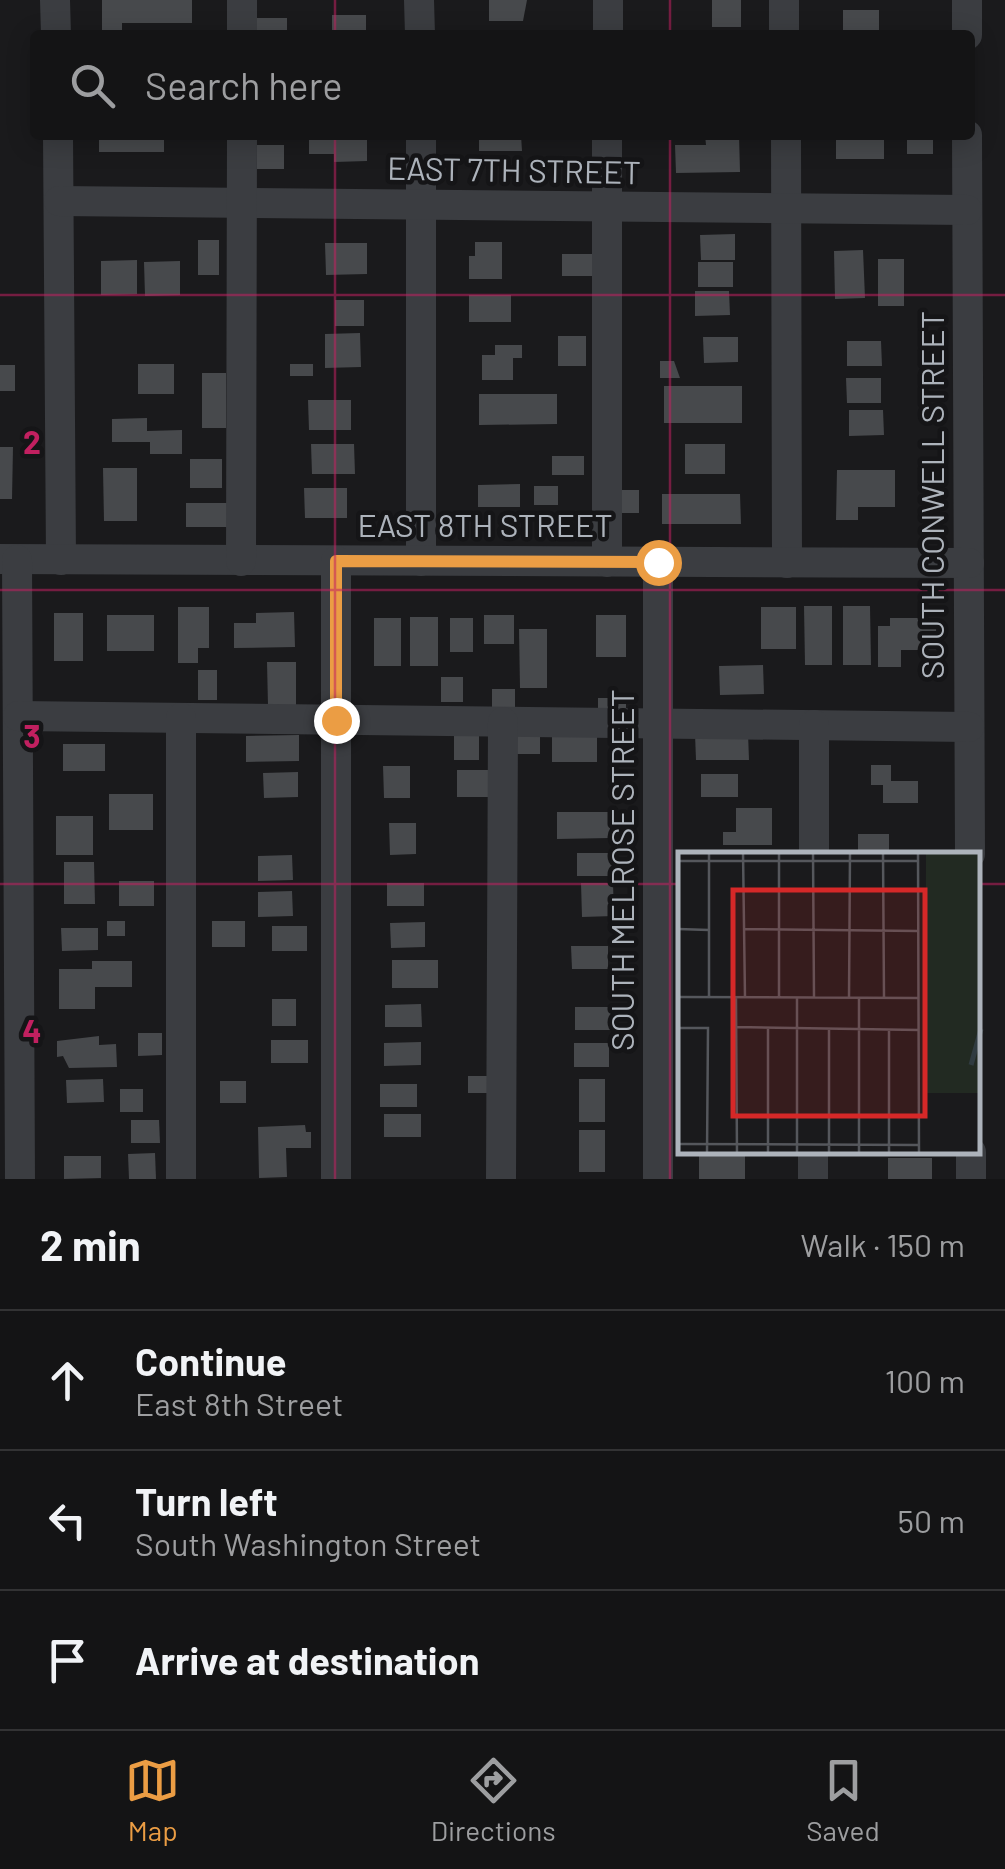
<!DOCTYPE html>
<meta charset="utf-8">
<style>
body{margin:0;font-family:Barlow,sans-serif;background:#1d1d1e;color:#f1f3f6}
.stop{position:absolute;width:30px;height:30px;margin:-22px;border:8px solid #eb9d44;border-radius:50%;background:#fff}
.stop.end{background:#eb9d44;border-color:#fff;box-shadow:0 2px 10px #0008}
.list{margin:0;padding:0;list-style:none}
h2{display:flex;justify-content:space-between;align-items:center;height:130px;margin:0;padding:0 40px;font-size:42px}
h2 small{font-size:32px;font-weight:400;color:#9d9ea0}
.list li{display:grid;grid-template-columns:65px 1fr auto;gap:30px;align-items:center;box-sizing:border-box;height:140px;padding:0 40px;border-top:2px solid #333334}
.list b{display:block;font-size:38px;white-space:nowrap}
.list p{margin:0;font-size:32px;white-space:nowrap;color:#9d9ea0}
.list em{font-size:32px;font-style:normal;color:#9d9ea0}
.icon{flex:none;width:55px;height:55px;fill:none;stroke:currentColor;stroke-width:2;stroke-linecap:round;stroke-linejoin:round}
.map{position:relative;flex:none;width:1005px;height:1179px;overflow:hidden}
.search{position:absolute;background:#141415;box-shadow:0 5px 25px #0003;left:30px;right:30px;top:30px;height:110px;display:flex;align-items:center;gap:25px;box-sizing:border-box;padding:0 35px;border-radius:10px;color:#9d9ea0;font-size:38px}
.sheet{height:550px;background:#141415}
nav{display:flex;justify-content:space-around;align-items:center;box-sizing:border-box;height:140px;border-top:2px solid #333334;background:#141415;font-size:28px;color:#9d9ea0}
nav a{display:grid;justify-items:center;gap:5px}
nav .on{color:#eb9d44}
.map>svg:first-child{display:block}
.building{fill:#47494c}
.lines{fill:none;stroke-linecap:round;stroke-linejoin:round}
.minor{stroke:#3b3d41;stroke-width:30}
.route{stroke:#eb9d44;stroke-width:12}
.grid{fill:none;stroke:#c12060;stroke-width:2.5;stroke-opacity:0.55}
.labels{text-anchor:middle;stroke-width:9;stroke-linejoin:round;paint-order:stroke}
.street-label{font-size:32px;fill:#adb3bb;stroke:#151517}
.inset-river{fill:none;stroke:#303b40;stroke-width:5}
.inset-road{fill:none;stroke:#55575c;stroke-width:2.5}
.view{fill:#d62828;fill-opacity:0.15;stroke:#d62828;stroke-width:5}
.inset-edge{fill:none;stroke:#adb3bb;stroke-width:5}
.grid-label{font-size:32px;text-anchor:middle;font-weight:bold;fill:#c12060;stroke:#151517;stroke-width:9;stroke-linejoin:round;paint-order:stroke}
</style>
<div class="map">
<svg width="1005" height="1179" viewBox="0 0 1005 1179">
<rect width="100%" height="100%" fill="#1a1a1c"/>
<g class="building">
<polygon points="102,0 192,0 192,23 122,23 122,30 102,30"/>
<polygon points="489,0 527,0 523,21 489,21"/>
<rect x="712" y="0" width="29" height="27"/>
<rect x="843" y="10" width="36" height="22"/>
<rect x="332" y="15" width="34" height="20"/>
<rect x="254" y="18" width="33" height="17"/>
<rect x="99" y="135" width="65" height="17"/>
<polygon points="309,135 367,135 367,161 334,162 334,154 309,154"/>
<polygon points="479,135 521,135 522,151 479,151"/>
<polygon points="705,135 739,135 740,172 676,173 675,145 706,145"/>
<rect x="836" y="135" width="48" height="24"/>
<rect x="907" y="135" width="26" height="19"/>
<rect x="257" y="145" width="27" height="24"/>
<polygon points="735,234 735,260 701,260 700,235"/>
<rect x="198" y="240" width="21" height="35"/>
<polygon points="475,242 502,242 502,279 469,279 469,256 475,256"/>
<polygon points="325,243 367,243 367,274 326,275"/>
<polygon points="863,250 865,298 835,299 834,251"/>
<rect x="562" y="254" width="30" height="22"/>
<rect x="878" y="259" width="26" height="47"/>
<polygon points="137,260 137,294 101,295 101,261"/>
<polygon points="180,261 180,295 145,296 144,262"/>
<rect x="698" y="262" width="35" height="25"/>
<polygon points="695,291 729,291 730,315 695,316"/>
<rect x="469" y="295" width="42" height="27"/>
<rect x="335" y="300" width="29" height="26"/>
<polygon points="360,333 361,367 325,368 325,334"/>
<rect x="558" y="336" width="28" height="30"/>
<polygon points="703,337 738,337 738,362 704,363"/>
<polygon points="847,341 881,341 882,366 847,366"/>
<polygon points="495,345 522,345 522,358 513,358 513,380 482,380 482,355 495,355"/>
<polygon points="660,361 674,361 680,378 660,378"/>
<rect x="138" y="364" width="36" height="30"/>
<rect x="290" y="364" width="23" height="12"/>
<rect x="0" y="365" width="15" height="26"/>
<rect x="202" y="373" width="24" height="55"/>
<polygon points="846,378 881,378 881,403 847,403"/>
<rect x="664" y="386" width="78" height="37"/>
<polygon points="479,394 557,394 557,424 479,425"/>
<polygon points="308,400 351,400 351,430 309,430"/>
<polygon points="849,410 883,410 884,435 849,436"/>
<polygon points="147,418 147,431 182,430 182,454 150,454 150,442 112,442 112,419"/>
<polygon points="311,444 354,444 355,474 312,474"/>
<rect x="685" y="444" width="40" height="30"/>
<polygon points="0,447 13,447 12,499 0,499"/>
<rect x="552" y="456" width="32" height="19"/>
<rect x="190" y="459" width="32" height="29"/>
<polygon points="103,468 137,468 137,521 104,521"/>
<polygon points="837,470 895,470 895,507 858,507 858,520 836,520"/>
<polygon points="520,484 520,507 478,507 478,485"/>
<rect x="534" y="486" width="24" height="19"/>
<polygon points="304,488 347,488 347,518 305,518"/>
<rect x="619" y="490" width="20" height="23"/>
<polygon points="662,494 740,494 741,524 662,524"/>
<rect x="186" y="503" width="42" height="24"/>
<polygon points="804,606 832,606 832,665 805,665"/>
<polygon points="843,606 870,606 871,665 843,665"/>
<polygon points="178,607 209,607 209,648 198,648 198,663 178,663"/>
<rect x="761" y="607" width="35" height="42"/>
<polygon points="294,612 295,647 234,648 234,623 256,623 256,613"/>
<rect x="54" y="613" width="29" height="48"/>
<rect x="107" y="615" width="47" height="36"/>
<rect x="484" y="615" width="30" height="29"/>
<rect x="596" y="615" width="30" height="42"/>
<rect x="410" y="617" width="28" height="49"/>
<rect x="374" y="618" width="27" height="48"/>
<rect x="450" y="618" width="23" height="34"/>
<polygon points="890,618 936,618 936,650 901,650 901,667 878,667 878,626 890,626"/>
<polygon points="519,629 547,629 547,688 520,688"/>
<polygon points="267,662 296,662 296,706 268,706"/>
<polygon points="763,665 764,694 720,695 719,666"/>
<rect x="198" y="670" width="19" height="30"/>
<rect x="441" y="677" width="22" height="25"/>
<rect x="492" y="689" width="23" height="25"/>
<rect x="598" y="698" width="28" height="19"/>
<rect x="515" y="726" width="25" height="28"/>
<polygon points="748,733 749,760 696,760 695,734"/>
<polygon points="299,735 299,761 246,762 246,736"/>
<rect x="552" y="735" width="45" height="27"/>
<rect x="454" y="736" width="25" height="24"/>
<rect x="63" y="744" width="42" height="27"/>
<polygon points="871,765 891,765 891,781 918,781 918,803 883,803 883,785 871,785"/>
<polygon points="383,766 410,766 410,798 384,798"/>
<rect x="457" y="770" width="35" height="27"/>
<polygon points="298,772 298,797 264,798 263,773"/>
<rect x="701" y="774" width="37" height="23"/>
<rect x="109" y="794" width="44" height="36"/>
<polygon points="736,808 772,808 772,845 723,845 723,832 736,832"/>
<polygon points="557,812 610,812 610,838 557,839"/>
<rect x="56" y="816" width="37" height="39"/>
<polygon points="389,823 416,823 416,854 390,855"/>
<rect x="858" y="834" width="31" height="20"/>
<rect x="577" y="853" width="37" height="23"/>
<polygon points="292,855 293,880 258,881 258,856"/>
<polygon points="64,862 94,862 95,904 64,904"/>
<rect x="119" y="881" width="35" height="25"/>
<rect x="387" y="883" width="37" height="23"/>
<polygon points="581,883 613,883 614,916 582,917"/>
<polygon points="292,891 293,916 258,917 258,892"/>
<rect x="107" y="921" width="18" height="15"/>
<rect x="212" y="921" width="33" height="26"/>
<polygon points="425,922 425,947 391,948 390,923"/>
<rect x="272" y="926" width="35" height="25"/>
<polygon points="61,928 98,928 98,950 62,951"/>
<polygon points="571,946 608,946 608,969 572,969"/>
<rect x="392" y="960" width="46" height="28"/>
<polygon points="92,961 132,961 132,987 95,987 95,1009 59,1009 59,969 92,969"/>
<rect x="272" y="999" width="24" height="27"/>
<polygon points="421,1004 422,1027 385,1027 385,1005"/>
<polygon points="575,1007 611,1007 612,1030 575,1030"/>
<polygon points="138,1033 162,1033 162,1055 138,1056"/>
<polygon points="99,1036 99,1045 116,1044 117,1067 69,1068 63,1056 57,1057 57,1041"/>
<rect x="271" y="1040" width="37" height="23"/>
<polygon points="421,1042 421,1065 384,1066 384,1043"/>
<rect x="574" y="1043" width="35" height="24"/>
<rect x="468" y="1076" width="24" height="17"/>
<polygon points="103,1079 104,1102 67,1103 66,1080"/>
<rect x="579" y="1079" width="26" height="43"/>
<rect x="220" y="1081" width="26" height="22"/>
<rect x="380" y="1084" width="37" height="23"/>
<rect x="120" y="1089" width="23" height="23"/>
<rect x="384" y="1114" width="37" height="23"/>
<polygon points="131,1120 159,1120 160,1143 131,1143"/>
<polygon points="305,1125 306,1132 311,1132 311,1148 286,1148 287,1177 259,1178 258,1127"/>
<rect x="579" y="1130" width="26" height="42"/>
<polygon points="155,1153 156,1179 129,1179 128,1154"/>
<polygon points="64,1156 101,1156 101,1178 64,1179"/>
<rect x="699" y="1156" width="46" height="23"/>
<rect x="888" y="1158" width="44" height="21"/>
</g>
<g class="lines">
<g class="minor">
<polyline points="55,0 56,35"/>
<polyline points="419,0 420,35"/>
<polyline points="784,0 784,35"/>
<polyline points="967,0 967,35"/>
<polyline points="242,35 242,0"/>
<polyline points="608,35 608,0"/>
<polyline points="58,135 61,560"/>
<polyline points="421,135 421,561"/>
<polyline points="786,135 787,563"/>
<polyline points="967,135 970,854"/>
<polyline points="59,201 967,210"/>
<polyline points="0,559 969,563"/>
<polyline points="17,560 20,1179"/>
<polyline points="241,561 242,135"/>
<polyline points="336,561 336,1179"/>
<polyline points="607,562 607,135"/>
<polyline points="18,716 969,727"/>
<polyline points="814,854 814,725"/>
<polyline points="971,1152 971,1179"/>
<polyline points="181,1179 181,718"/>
<polyline points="501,1179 503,722"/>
<polyline points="658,1179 658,562"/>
<polyline points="813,1179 813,1152"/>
</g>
</g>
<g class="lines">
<polyline class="route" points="336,720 336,561 658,562"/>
</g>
<path class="grid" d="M335 0V35M670 0V35M335 135V1179M670 135V1179M0 295H1005M0 590H1005M0 884H680M978 884H1005"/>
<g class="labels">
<g class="street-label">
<text transform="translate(514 171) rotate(1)" y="11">EAST 7TH STREET</text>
<text transform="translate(933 495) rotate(-90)" y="11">SOUTH CONWELL STREET</text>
<text x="485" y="537">EAST 8TH STREET</text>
<text transform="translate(623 870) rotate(-90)" y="11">SOUTH MELROSE STREET</text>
</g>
</g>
<g transform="translate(678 852)">
<rect width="302" height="302" fill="#1a1a1c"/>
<path d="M248 0H302V241H247Z" fill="#222a22"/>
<path class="inset-river" d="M293 213 303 177"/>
<path class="inset-road" d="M31 0V145M65 0 67 146M135 0 136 146M205 0 206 146M240 0 241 302M0 9H240M0 77 31 78M66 77 240 79M0 145 240 146M58 146 59 302M101 146V0M119 146V302M171 146 172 0M58 175 241 178M0 176H30L29 302M211 177V302M0 292 241 293M90 302V176M151 302V177M181 302V146"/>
<path class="view" d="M55 38H247V264H55Z"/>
<rect width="302" height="302" class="inset-edge"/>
</g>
<g class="grid-label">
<text x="32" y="454">2</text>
<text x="32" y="748">3</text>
<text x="32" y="1043">4</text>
</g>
</svg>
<div class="stop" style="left:658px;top:562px"></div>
<div class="stop end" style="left:336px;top:720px"></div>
<div class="search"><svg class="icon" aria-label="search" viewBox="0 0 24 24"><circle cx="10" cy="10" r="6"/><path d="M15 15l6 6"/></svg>Search here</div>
</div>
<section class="sheet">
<h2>2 min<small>Walk · 150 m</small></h2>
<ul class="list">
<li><svg class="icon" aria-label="ahead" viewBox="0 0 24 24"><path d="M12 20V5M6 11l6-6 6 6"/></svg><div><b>Continue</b><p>East 8th Street</p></div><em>100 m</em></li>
<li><svg class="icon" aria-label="left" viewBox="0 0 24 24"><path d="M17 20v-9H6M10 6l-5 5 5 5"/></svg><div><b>Turn left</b><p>South Washington Street</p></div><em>50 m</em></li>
<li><svg class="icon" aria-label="arrive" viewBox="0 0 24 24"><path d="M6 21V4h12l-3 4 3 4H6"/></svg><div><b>Arrive at destination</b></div></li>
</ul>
</section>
<nav>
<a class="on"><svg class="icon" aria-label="map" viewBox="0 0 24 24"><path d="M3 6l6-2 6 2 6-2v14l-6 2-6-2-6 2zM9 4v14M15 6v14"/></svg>Map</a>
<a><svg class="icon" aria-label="directions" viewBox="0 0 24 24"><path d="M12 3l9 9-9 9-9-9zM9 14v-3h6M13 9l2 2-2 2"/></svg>Directions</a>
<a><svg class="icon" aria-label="saved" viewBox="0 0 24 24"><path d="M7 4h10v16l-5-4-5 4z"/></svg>Saved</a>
</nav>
